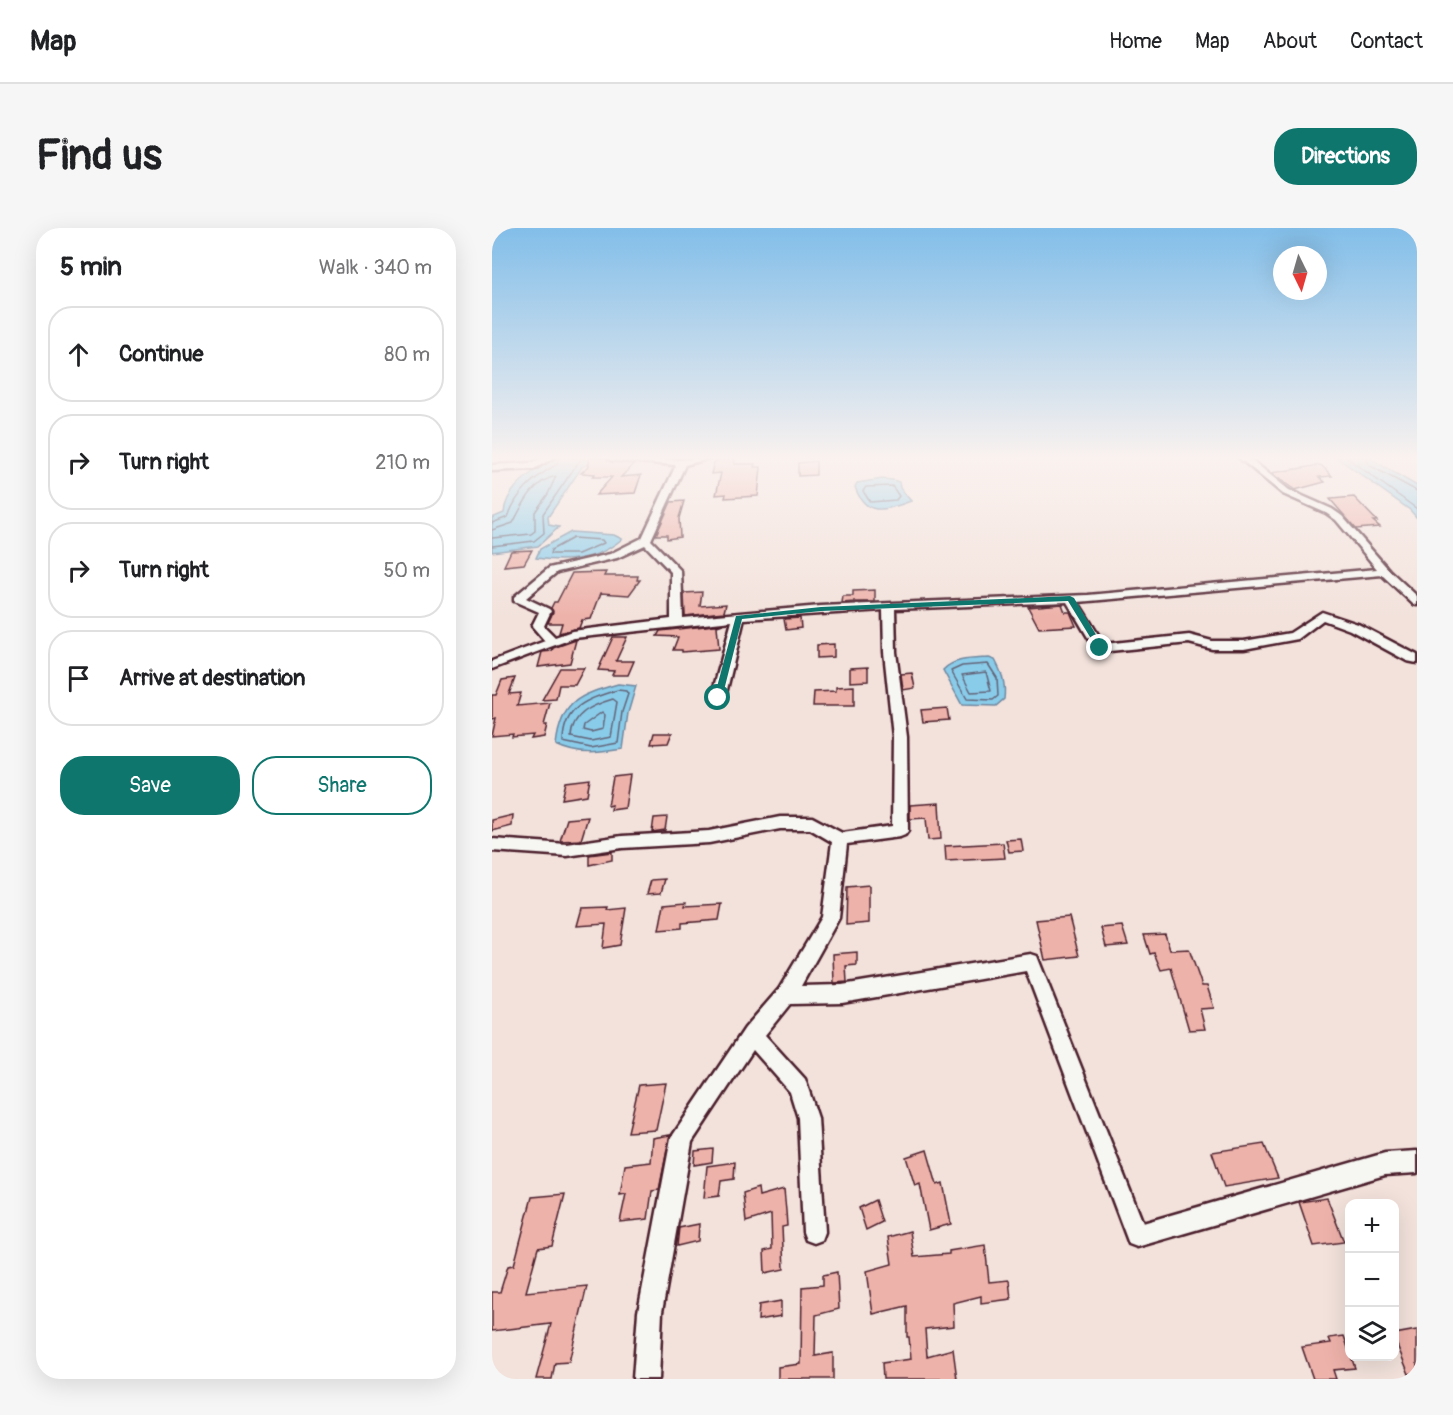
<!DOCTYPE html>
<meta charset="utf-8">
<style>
body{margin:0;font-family:Pangolin,sans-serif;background:#f6f6f6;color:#202124}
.controls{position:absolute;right:18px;bottom:18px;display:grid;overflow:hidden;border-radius:12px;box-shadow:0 6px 24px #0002}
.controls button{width:54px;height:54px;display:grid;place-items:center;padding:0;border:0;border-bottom:2px solid #e0e0e0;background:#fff;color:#202124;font:30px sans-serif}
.compass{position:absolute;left:781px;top:18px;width:54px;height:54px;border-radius:50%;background:#fff;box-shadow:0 6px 24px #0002;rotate:175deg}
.stop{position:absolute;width:18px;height:18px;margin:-14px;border:4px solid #0f766e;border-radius:50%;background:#fff}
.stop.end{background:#0f766e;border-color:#fff;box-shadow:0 2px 6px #0008}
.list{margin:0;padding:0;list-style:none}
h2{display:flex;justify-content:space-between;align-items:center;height:78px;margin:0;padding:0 24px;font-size:26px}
h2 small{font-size:20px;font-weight:400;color:#757577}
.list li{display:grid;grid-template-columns:39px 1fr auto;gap:18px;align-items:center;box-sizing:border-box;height:96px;margin:0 12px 12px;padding:0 12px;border:2px solid #e0e0e0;border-radius:24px}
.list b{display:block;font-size:22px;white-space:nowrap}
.list em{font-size:20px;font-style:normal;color:#757577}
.actions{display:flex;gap:12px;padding:18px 24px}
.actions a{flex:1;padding:14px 0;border:2px solid #0f766e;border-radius:24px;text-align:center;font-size:21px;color:#0f766e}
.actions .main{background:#0f766e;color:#fff}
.icon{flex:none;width:33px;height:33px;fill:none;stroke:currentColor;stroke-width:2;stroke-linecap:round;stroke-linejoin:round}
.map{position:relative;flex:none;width:925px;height:1151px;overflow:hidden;border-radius:24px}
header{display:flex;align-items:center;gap:36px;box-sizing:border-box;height:84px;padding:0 30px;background:#fff;border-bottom:2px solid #e0e0e0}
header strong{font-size:28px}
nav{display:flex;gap:33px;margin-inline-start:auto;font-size:21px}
.intro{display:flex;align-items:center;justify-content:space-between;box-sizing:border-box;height:144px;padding:0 36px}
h1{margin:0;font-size:42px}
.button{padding:15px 27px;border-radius:24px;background:#0f766e;color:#fff;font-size:21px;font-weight:700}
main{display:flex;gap:36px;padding:0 36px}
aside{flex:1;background:#fff;border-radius:24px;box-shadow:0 6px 24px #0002}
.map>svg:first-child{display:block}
.water{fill:#89ccea;stroke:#70879e;stroke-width:1.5}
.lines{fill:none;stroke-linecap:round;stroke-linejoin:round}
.shore{stroke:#636477;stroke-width:1.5}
.building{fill:#edb2aa;stroke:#4a1f2b;stroke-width:1.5}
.minor-casing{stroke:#4a1f2b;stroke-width:5}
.minor{fill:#f6f6f2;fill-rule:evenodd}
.route{fill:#0f766e}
</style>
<header>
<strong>Map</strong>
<nav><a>Home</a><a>Map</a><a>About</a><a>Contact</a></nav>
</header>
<div class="intro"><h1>Find us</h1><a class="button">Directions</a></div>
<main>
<aside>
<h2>5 min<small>Walk · 340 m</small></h2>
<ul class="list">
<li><svg class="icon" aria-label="ahead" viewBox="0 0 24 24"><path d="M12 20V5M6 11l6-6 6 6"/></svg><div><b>Continue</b></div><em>80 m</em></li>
<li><svg class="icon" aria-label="right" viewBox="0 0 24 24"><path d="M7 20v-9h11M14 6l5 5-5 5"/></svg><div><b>Turn right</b></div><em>210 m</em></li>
<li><svg class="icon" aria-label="right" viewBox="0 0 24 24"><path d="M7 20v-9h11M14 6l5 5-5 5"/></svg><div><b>Turn right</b></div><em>50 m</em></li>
<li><svg class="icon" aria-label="arrive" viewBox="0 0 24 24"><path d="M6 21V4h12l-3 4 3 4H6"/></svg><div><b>Arrive at destination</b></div></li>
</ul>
<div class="actions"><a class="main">Save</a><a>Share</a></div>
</aside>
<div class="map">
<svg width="925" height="1151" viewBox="0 0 925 1151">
<rect width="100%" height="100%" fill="#f3e2dc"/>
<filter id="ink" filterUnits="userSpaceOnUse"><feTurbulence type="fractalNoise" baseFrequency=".0167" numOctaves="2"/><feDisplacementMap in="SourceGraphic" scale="12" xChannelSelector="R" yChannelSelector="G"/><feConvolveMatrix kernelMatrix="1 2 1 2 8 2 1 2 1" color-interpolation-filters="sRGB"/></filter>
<g filter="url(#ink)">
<g class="water">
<path d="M66 229 103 232 90 239 56 289 57 297 67 299 46 318 0 324V290L12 285C14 258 45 240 66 229Z"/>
<polygon points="844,229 876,229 925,258 925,290 918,282"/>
<path d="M390 251 401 252 407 254 408 260 419 273C393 282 374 290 363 259L365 255Z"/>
<path d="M79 304 122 307 130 311C106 332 75 335 44 330L48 321Z"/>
<path d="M497 430 503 432C510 445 514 456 512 471L504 478 470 477 451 442C462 430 481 431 497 430Z"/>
<path d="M126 456 144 458 136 485 131 521C106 525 87 528 64 517 69 473 87 467 126 456Z"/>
</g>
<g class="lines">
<g class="shore">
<polyline points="854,229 925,281"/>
<polyline points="874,229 877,237 925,263"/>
<polygon points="400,258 407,268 404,272 378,274 371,263 374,259"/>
<path d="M0 295 16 289C25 263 42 250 65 236L67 229"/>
<path d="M0 302 21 295C31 276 41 253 64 248L56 266 43 284V303L39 306 0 310"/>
<polygon points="81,310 110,312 112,315 86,326 58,326 59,322"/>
<polyline points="0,318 42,313 52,305 51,286 85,236 93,229"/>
<polygon points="496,436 505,450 506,468 501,472 475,471 459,443 470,438"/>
<polygon points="494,444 499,463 479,464 470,447"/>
<path d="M126 462 134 463 136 466 130 484 126 515 99 520 71 514C71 479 96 470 126 462Z"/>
<path d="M121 471 125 474 119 509 99 513 79 509C80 485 101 477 121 471Z"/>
<polygon points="110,484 113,487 111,501 99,504 91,502 92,497"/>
</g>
</g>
<g class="building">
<polygon points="97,229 113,229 119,234 142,236 129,249 149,247 143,265 104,267 120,249 100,249 103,246 89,245 97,238"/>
<polygon points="242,229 243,236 263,236 262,239 269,239 266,268 233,270 234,266 224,267 229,245 219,246 222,234 225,233 225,230"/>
<polygon points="324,233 324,247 306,248 306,235"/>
<polygon points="829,237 840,248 827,249 833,254 803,262 779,245"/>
<polygon points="862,269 885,293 881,293 888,299 864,301 838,271"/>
<polygon points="192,273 187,290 188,309 175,311 175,307 164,307 179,274"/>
<polygon points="40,322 32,336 12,338 19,323"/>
<polygon points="114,344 112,348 146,348 145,352 148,352 137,367 109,365 99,391 90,392 87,400 67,405 70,395 56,395 61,384 59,380 62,374 65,374 80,345"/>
<polygon points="383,362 383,374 362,374 362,372 362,374 350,375 351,368 361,368 361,363"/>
<polygon points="210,364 208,378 234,376 232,384 193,388 192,365"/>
<polygon points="570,376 573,384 578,384 584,398 547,400 536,379"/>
<polygon points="308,390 309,400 294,402 292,391"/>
<polygon points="231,396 225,398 227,421 190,424 190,422 181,422 186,409 165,408 168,403"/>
<polygon points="121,409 135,409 124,433 142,433 136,447 120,447 122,443 106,442"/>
<polygon points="84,412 78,435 46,439 50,424 60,423 61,420"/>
<polygon points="342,416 342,429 325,430 325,417"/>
<polygon points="376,439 376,453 358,454 358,440"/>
<polygon points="68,440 92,440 83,457 67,457 64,471 50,472"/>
<polygon points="420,445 423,460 411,462 409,446"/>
<polygon points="23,450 17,466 29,465 25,478 58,475 52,497 55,497 52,509 39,511 41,507 20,509 21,506 0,508 4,490 0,491 0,467 4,467 10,452"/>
<polygon points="362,458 362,478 321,478 322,464 344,463 344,459"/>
<polygon points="455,480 457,492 431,494 429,482"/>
<polygon points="162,505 180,505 176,515 159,516"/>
<polygon points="138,547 133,580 119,582 120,577 116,578 121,549"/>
<polygon points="98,551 95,567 70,571 74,554"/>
<polygon points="447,575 449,611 436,612 434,590 418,591 418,577"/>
<polygon points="21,587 20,598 0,603 0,592"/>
<polygon points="96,589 89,612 68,613 75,591"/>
<polygon points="175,589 173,602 160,604 162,590"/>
<polygon points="529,611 531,623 517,624 514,612"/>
<polygon points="511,615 513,630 454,633 453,618"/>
<polygon points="120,624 120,632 97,637 97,627"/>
<polygon points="173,651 169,665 155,666 159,652"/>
<polygon points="377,657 377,695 354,697 355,659"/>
<polygon points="194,674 193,678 230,676 227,692 190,695 190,700 167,702 172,676"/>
<polygon points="116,679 115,682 134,680 128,717 111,720 114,696 85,698 90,680"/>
<polygon points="577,689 587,728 553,732 544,692"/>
<polygon points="630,698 636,717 614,719 609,700"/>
<polygon points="673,706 678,722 697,721 710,758 715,758 722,780 708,781 713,801 697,802 679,740 669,742 662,725 658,726 652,707"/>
<polygon points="365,724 365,737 354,738 355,754 342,755 341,726"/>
<polygon points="174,855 164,902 136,904 147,857"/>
<polygon points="178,907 167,962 160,963 156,991 128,994 134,966 128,967 133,937 159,934 161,910"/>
<polygon points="772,916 786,950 732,959 720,924"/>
<polygon points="221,921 220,934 202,937 203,923"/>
<polygon points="435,922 445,957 451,955 459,996 437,1002 428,956 423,958 414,929"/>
<polygon points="243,934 242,951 229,953 227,968 212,970 215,938"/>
<polygon points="266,960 267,968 292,961 294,983 295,998 290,999 292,1041 273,1045 272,1023 280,1021 279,986 254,994 251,965"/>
<polygon points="73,966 60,1018 46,1020 34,1064 95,1058 77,1134 63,1135 60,1151 44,1151 59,1096 0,1103 0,1064 8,1064 16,1038 22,1037 40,969"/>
<polygon points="835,970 852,1014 822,1018 807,974"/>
<polygon points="383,972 390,994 374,1002 367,980"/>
<polygon points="207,996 206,1013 185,1018 187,1000"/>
<polygon points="418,1003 422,1029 457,1026 457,1023 493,1017 497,1054 517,1052 519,1071 489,1075 489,1068 461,1075 462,1098 433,1101 435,1128 461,1121 465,1151 391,1151 390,1135 419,1131 417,1109 415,1109 415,1078 381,1086 375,1043 400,1036 396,1009"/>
<polygon points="345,1044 347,1081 324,1087 323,1128 341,1125 341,1151 286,1151 286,1139 309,1136 310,1059 331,1057 331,1047"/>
<polygon points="289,1073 289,1088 266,1092 267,1077"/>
<polygon points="925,1102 925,1144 917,1146 903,1112 903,1106"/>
<polygon points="852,1108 863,1140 841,1142 844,1151 821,1151 810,1119 839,1115 837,1110"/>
</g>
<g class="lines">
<defs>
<g id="minor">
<polygon points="52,229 63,229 42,241 0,243 0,237 40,235"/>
<path d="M115 229 189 232 222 229 193 237 159 312 189 343 191 390 329 378 596 367 885 341 844 292 834 285 791 266 746 229H756L797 262 840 281 850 288 897 342 925 368V377L921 376 890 347 586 374 612 416 697 407 720 413H752L798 405 830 384 866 396 925 427V435L915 433 858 402 831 392 806 411 752 421H720L697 415 608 424 604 423 575 374 403 381 404 424 415 509 416 603 413 607 408 609 355 616 347 690 309 758 350 757 539 726 545 728 651 995 893 925 925 923V945L893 947 645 1019 637 1016 634 1008 534 743 350 775 298 776 273 807 313 851 326 890 333 1004 330 1012 322 1015 314 1012 311 1004 306 890 298 864 261 822 200 914 170 1084 167 1151H141L146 1084 179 910 253 800 287 761 330 689 340 614 318 601H288L217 615 130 620 75 628 0 623V611L75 616 130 608 217 603 288 589H320L350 605 400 598 401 509 392 424 391 382 252 391 233 470 226 474 219 470 240 393 82 410 0 441V433L53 413 40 398 47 384 22 373V369L57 340 118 326 150 310 184 237 119 232ZM153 317 179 344V391L80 403 63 409 52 398 59 383 57 381 34 370 65 344 125 330Z"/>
</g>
</defs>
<use href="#minor" class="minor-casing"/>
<use href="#minor" class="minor"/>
</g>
</g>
<linearGradient id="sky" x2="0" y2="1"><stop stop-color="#82bee9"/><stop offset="0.59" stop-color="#faf2ef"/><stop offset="1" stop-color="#faf2ef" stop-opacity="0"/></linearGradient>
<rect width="925" height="390" fill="url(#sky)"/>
<polygon class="route" points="578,368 582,370 612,420 611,422 606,422 576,373 329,383 250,391 230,470 226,473 222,470 244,388 329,379"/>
</svg>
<div class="controls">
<button>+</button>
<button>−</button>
<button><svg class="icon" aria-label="layers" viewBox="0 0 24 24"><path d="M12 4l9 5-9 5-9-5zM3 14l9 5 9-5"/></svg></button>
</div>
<svg class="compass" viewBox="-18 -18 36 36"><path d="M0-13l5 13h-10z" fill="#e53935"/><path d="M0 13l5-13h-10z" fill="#757577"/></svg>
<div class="stop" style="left:226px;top:470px"></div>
<div class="stop end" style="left:608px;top:420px"></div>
</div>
</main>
